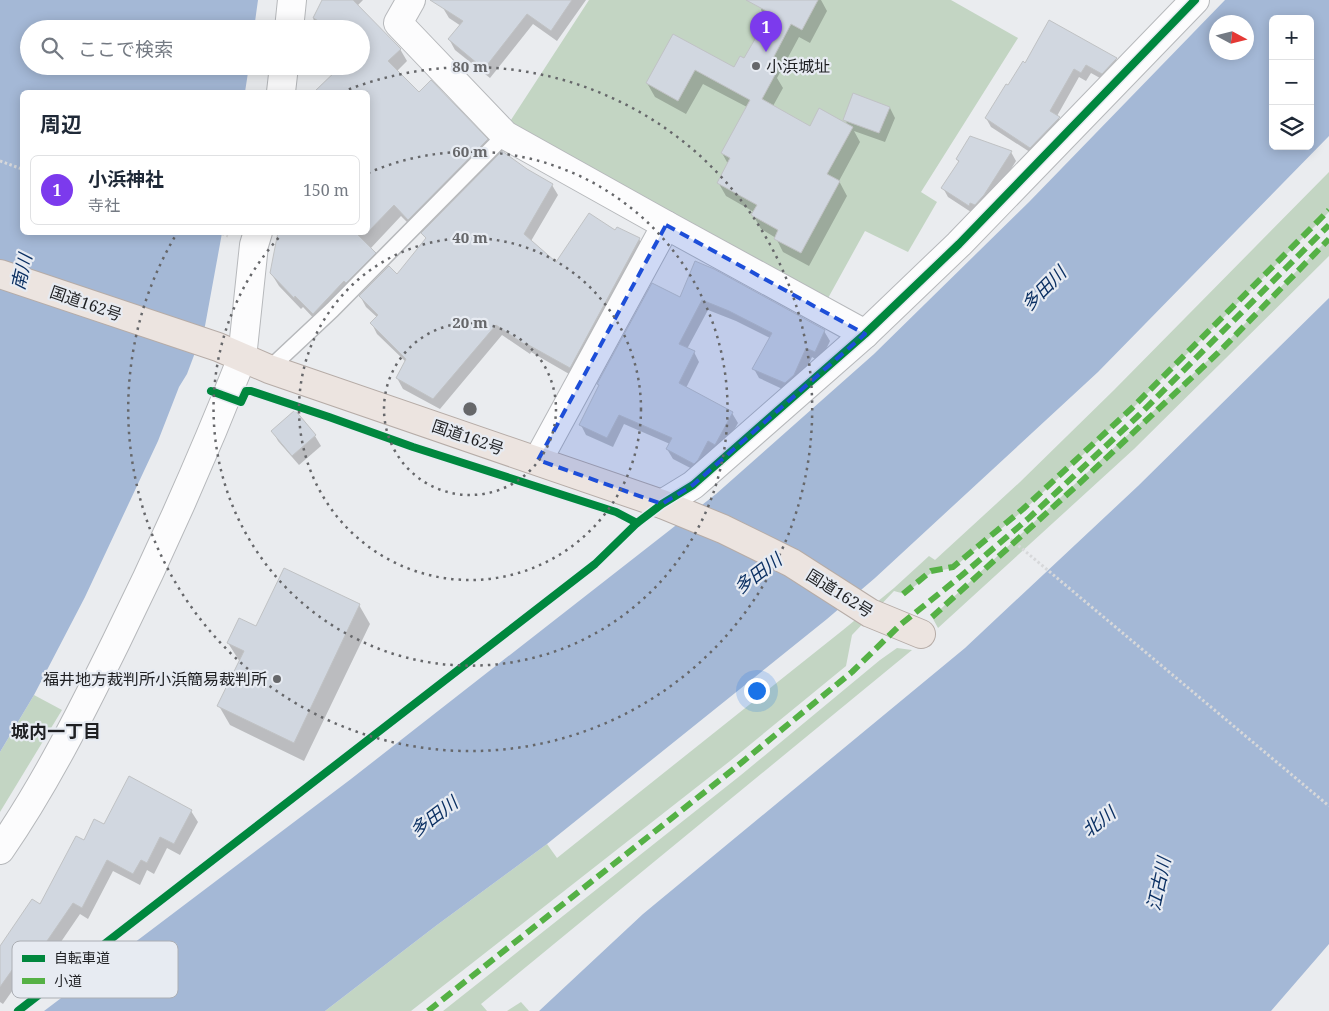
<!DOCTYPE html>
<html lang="ja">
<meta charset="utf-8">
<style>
body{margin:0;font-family:"Noto Serif","Noto Sans JP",serif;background:#f2f2f3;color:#1f2937}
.controls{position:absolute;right:15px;top:15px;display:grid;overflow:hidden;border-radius:8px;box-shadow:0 2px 12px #0003}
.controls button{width:45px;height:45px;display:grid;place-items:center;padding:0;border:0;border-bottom:1px solid #e0e1e3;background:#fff;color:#1f2937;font:25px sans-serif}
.compass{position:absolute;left:1209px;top:15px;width:45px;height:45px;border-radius:50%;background:#fff;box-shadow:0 2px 12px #0003;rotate:97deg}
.you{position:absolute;left:756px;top:690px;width:18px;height:18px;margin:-12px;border:4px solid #fff;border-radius:50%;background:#1a73e8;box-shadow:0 0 0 8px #1a73e833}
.badge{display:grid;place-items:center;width:32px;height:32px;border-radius:50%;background:#7c3aed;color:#fff;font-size:16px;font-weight:700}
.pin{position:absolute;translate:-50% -41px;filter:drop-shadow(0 1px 2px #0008)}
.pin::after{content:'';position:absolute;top:26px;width:18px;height:15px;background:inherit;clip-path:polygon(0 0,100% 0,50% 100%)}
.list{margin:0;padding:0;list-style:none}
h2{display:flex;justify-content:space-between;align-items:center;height:65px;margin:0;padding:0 20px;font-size:21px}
h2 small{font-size:16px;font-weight:400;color:#747a83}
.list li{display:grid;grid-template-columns:32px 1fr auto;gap:15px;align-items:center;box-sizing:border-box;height:70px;margin:0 10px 10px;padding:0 10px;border:1px solid #e0e1e3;border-radius:8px}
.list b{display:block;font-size:19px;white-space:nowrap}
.list p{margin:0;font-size:16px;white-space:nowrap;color:#747a83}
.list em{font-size:16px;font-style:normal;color:#747a83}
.icon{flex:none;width:28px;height:28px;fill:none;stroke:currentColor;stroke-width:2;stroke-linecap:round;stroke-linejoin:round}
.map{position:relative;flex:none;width:1329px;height:1011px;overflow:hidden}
.search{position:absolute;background:#fff;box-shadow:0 2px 12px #0003;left:20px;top:20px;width:350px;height:55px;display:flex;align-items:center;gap:12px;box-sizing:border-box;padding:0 18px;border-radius:28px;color:#747a83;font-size:19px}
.panel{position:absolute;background:#fff;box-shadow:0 2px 12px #0003;left:20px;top:90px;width:350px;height:145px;border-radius:8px}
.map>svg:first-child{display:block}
.green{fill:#c3d5c3}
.water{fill:#a4b8d6;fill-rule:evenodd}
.shadow{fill:#0003}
.building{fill:#d1d7e0;stroke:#c0c2c4}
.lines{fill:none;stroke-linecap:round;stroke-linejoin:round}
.service-casing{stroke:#b6b8bb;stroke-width:18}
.minor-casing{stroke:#b6b8bb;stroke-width:30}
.tertiary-casing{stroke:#b6b8bb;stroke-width:30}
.trunk-casing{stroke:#b6aca7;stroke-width:30}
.path{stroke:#d7d8da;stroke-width:3;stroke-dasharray:2.5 2.5;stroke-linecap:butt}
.service{stroke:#fcfcfd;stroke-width:15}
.minor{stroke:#fcfcfd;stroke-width:28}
.tertiary{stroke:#fcfcfd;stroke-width:28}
.trunk{stroke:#ece4e0;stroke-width:28}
.quiet{stroke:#55b145;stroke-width:6;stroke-dasharray:12 6;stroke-linecap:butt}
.cycleway-casing{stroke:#e7ebf2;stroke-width:11}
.cycleway{stroke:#00873e;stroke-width:8}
.marked{fill:#1d4ed8;fill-opacity:0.2;stroke:#1d4ed8;stroke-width:4;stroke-dasharray:10 6;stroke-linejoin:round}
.ring{fill:none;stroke:#66676a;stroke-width:2.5;stroke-dasharray:2.5 5}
.poi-dot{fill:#66676a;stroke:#e7ebf2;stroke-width:2}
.labels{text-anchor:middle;stroke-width:4.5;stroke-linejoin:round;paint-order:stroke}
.poi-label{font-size:16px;fill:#1f2023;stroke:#e7ebf2;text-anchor:start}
.street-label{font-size:16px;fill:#1f2023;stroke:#e7ebf2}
.water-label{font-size:18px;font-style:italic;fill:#0b3063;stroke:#e7ebf2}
.neighbourhood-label{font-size:18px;font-weight:bold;fill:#1f2023;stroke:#e7ebf2}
.key{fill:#e7ebf2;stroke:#abaeb4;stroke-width:1}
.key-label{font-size:14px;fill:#1f2023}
.centre{fill:#66676a;stroke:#e7ebf2;stroke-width:2.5}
.ring-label{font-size:15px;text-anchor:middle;font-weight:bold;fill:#66676a;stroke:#e7ebf2;stroke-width:4.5;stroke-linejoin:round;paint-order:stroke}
</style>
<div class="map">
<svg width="1329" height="1011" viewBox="0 0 1329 1011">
<rect width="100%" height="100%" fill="#eaecef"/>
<g class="green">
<polygon points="589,0 951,0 1018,38 921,192 937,202 908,252 865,231 827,300 509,123"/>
<polygon points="1329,172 1329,212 1132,409 1024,510 953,568 932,572 905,594 894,591 852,635 846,666 730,761 411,1011 325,1011 437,925 547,844 557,858 843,630 894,588 929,556 935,560 1020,482 1114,390"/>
<polygon points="1329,238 1329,256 1134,449 938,628 932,617 1220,349"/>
<polygon points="897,648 912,650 481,1004 487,1011 443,1011 741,775 880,660"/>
<polygon points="34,695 62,710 0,812 0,752"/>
<polygon points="521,1002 529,1011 507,1011"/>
</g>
<g class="water">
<polygon points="0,0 258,0 254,29 29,29 29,66 249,66 245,92 22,92 22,232 222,233 205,326 187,374 179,387 158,441 85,597 34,695 0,752"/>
<path d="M1225 0H1329V136L1098 372 875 578 827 619 547 844 437 925 325 1011H44L351 779 716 494 874 354 1029 202ZM1273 19H1310V146H1273ZM1216 22H1246V52H1216Z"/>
<polygon points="1329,298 1329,944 1271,1011 539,1011 643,914 965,648 1138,486"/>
</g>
<g class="shadow">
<polygon points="323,0 363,0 357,6 400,49 407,61 397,71 419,94 487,140 493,152 416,231 401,216 370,249 382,265 320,325 303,307 301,309 279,286 271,273 282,232 368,232 368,92 316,92 343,66 361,66 361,29 309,29"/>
<polygon points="448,0 586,0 557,41 533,24 490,78 455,50 449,39 461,26 449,18 443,8"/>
<polygon points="766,0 821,0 827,11 810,43 799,37 777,78 783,88 773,106 810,127 848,125 845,120 890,108 895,118 885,142 854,131 860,142 839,181 847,196 809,266 783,252 776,238 761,229 753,215 754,212 726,196 718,182 728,164 722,153 747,107 703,84 686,114 655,97 647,83 673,35 734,69 745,60 767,20 761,10"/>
<polygon points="1050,22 1116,59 1121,67 1107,82 1091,73 1086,81 1079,77 1057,116 1064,126 1036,156 991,127 986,118 1026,64"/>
<polygon points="971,138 1011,152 1016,161 989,205 974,214 948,197 943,188 959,163 957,159"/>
<polygon points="526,170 552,185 558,195 531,241 556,264 616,232 639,239 645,250 576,378 531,352 530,354 502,335 440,409 403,389 397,378 406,362 377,334 372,324 378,318 366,307 360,296 397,276 427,240 423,233"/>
<polygon points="695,263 824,331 830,341 820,362 812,357 799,385 791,393 759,378 754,369 770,338 736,321 708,310 687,349 694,352 699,362 686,388 732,413 738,423 721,454 700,473 673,459 667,449 670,444 624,424 613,447 586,435 581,425 681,299"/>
<polygon points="295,412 315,436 321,446 299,465 278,441 273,431"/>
<polygon points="359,605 370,624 304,761 230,725 219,706 240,662 228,643 257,628"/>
<polygon points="191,811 198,822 180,855 167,848 154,874 147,870 140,885 113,871 88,919 80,914 39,974 29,967 3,1004 0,1002 0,948 40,906 84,841 104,826"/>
</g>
<g class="building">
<polygon points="322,0 353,0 401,49 388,61 419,92 431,80 488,139 408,220 394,205 368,232 368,92 314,92 341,66 361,66 361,29 333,29 313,18"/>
<polygon points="430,0 572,0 551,31 527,14 484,69 448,39 463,21"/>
<polygon points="746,0 818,0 802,30 791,24 768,68 776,73 762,99 810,126 819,108 853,127 827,174 840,181 801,253 774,239 778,230 751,215 757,205 717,183 730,158 721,153 750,100 695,70 678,101 646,83 673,34 734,67 740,56 744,58 770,13"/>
<polygon points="1049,20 1117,58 1102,74 1086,65 1081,73 1074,69 1050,111 1060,117 1030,148 985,118 1006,84 1008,85 1023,61 1025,63"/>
<polygon points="853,93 890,107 879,133 843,120"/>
<polygon points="970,136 1012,151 984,195 975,205 970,203 969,206 941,188 959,161 956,159"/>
<polygon points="502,151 527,169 553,184 524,234 556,262 589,213 615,230 617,227 640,238 570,368 525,343 524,344 496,325 433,399 396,378 406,359 370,323 378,315 359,296 389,266 397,274 426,238 421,233"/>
<polygon points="278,232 355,232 376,253 346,283 344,281 313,314 295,296 294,298 270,273"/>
<polygon points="695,261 714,269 825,330 815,352 806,348 794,375 785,383 752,369 772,333 729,311 702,300 679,344 695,351 679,383 733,412 715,445 708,441 698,460 694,464 666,449 672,438 619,415 607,438 579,425 599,385 597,384 652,283 680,297"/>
<polygon points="295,410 316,435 292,456 271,431"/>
<polygon points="284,568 360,604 294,743 217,706 244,651 227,643 239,618 256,626"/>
<polygon points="129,776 192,810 174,844 160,837 147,863 141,860 133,874 107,860 82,908 73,903 32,963 22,956 0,987 0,946 32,899 40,904 76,836 84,840 94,819 104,824"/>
</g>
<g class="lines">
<defs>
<polyline id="service" points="269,369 332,310 505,135"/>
<g id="minor">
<polyline points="411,0 398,23 505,135 666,225 865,334"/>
<polyline points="289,29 292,0"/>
<polyline points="281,92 284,66"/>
<polyline points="242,358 254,245 258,232"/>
<polyline points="538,460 666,225"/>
<polyline points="662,504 693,485 865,334 959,244 1195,0"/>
</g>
<path id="tertiary" d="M0 850C45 785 81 713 116 642 162 549 204 454 242 358"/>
<polyline id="trunk" points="0,274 218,347 269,369 662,504 723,529 792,563 870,613 921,634"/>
</defs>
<use href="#service" class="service-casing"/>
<use href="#minor" class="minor-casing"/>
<use href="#tertiary" class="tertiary-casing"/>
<use href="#trunk" class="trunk-casing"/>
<g class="path">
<polyline points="0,161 22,169"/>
<polyline points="217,232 228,236"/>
<polyline points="1007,536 1329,806"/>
</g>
<use href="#service" class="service"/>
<use href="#minor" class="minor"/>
<use href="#tertiary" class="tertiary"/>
<use href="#trunk" class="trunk"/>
<g class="quiet">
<polyline points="903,594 931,571 953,567 1023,509 1132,408 1329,210"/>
<polyline points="932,617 1084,479 1221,350 1329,239"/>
<polyline points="428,1011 735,768 852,672 900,625 961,576 1029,518 1139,415 1329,225"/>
</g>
<defs>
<g id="cycleway">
<polyline points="637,523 662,504 693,485 865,334 959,244 1195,0"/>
<polyline points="18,1011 595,564 637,523 616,512 413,447 329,417 251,391 246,391 241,402 211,391"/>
</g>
</defs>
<use href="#cycleway" class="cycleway-casing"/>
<use href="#cycleway" class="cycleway"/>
</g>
<path class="marked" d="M666 225 865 334 693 485 662 504 538 460Z"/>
<g class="ring">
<circle cx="470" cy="409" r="86"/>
<circle cx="470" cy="409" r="171"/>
<path d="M368 173A257 257 0 1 1 282 234"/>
<path d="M342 92A342 342 0 1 1 177 233"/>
</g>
<g class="poi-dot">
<circle cx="756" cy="66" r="5"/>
<circle cx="277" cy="679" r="5"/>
</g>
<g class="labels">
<g class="poi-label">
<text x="766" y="72">小浜城址</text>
<text x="267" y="685" text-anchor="end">福井地方裁判所小浜簡易裁判所</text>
</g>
<g class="street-label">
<text transform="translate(86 303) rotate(19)" y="6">国道162号</text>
<text transform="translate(468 437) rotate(19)" y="6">国道162号</text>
<text transform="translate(840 593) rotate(32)" y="6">国道162号</text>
</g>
<g class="water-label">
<text transform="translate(22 272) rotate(-77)" y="6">南川</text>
<text transform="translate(1044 289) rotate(-45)" y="6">多田川</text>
<text transform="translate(758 574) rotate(-37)" y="6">多田川</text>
<text transform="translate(434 817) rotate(-37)" y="6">多田川</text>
<text transform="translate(1099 822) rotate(-38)" y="6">北川</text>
<text transform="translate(1159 884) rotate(-78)" y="6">江古川</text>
</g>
<g class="neighbourhood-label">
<text x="56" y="738">城内一丁目</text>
</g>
</g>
<rect x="12" y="941" width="166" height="57" rx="8" class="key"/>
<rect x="22" y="955" width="23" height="7" fill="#00873e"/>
<rect x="22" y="978" width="23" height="6" fill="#55b145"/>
<g class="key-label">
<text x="54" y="963">自転車道</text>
<text x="54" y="986">小道</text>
</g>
<circle cx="470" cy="409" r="8" class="centre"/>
<g class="ring-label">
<text x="470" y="72">80 m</text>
<text x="470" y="157">60 m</text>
<text x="470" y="243">40 m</text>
<text x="470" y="328">20 m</text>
</g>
</svg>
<div class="controls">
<button>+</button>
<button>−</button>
<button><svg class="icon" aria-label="layers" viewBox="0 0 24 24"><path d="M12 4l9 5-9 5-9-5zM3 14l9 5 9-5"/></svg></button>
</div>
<svg class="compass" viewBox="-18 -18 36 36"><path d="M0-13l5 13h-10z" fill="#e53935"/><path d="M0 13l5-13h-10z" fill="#747a83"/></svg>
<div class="you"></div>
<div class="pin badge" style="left:766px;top:52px">1</div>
<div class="search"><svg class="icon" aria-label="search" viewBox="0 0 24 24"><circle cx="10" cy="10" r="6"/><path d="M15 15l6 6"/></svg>ここで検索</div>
<section class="panel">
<h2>周辺<small></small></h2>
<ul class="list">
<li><span class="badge">1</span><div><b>小浜神社</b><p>寺社</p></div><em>150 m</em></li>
</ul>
</section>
</div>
